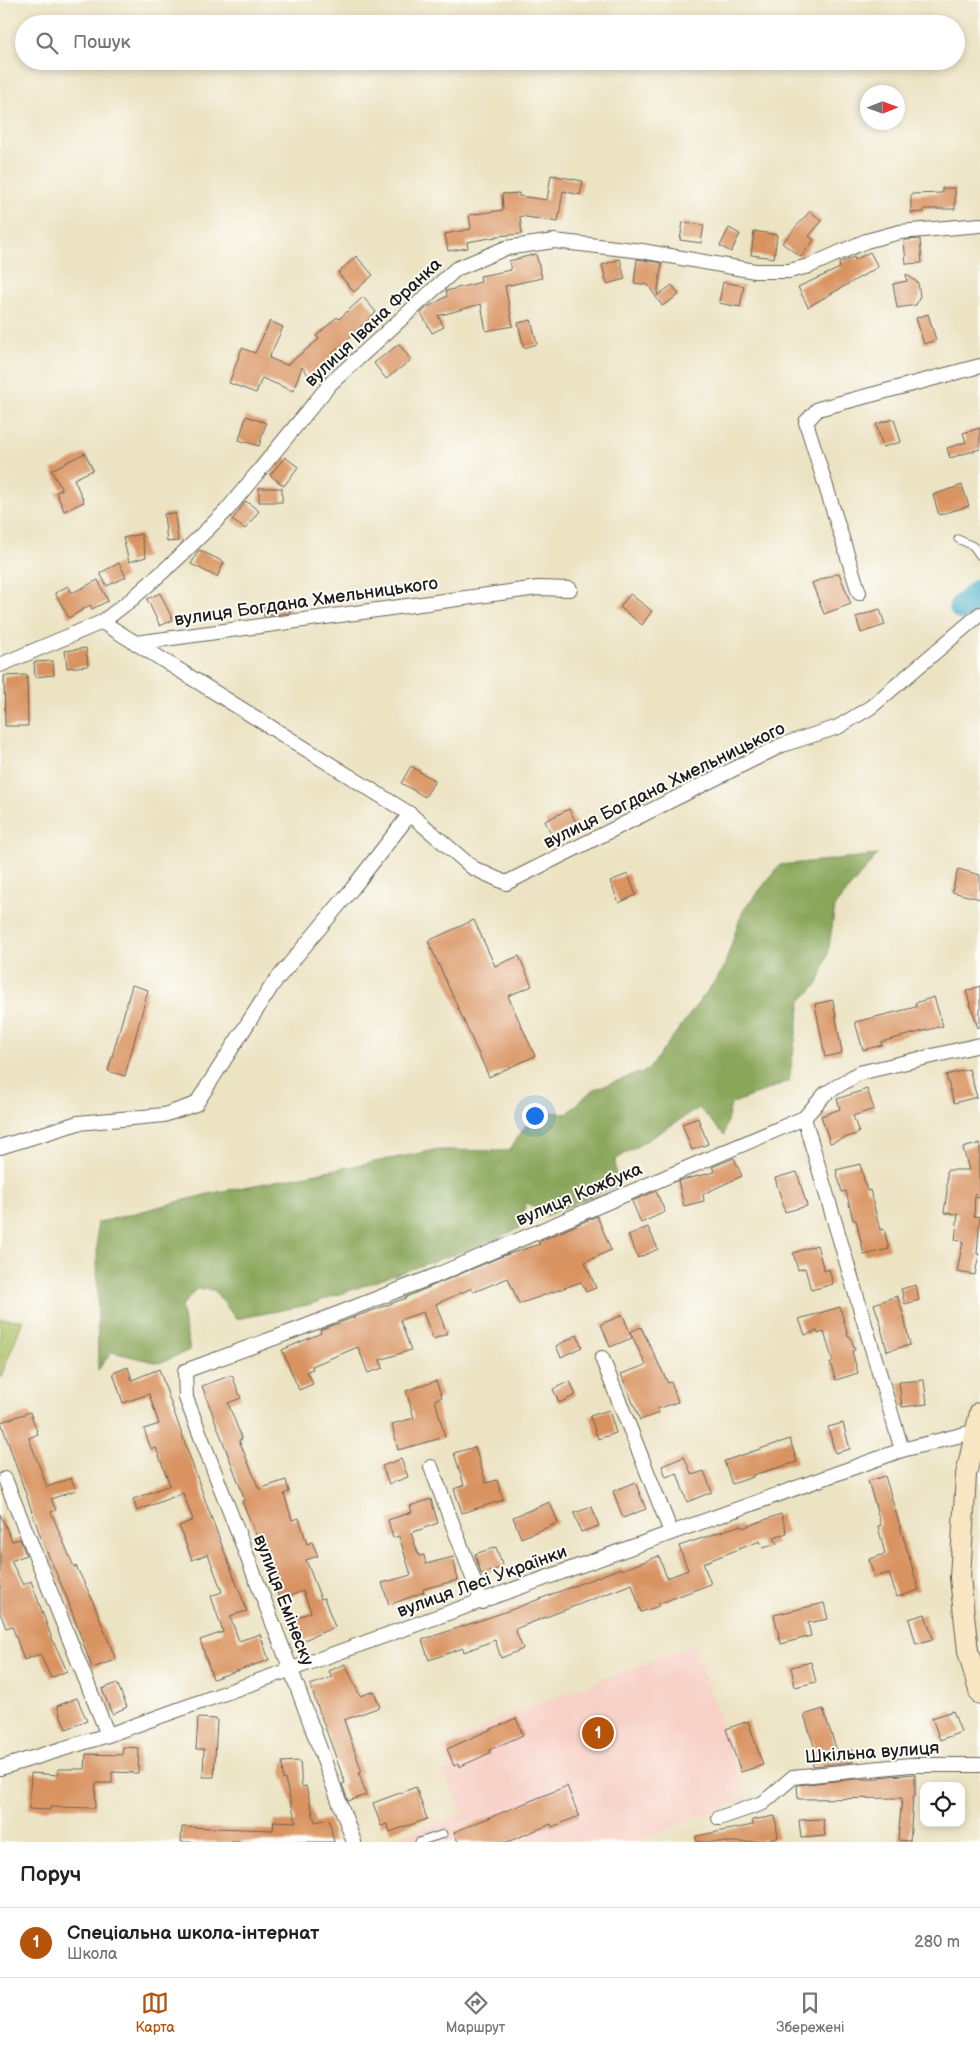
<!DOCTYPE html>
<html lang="uk">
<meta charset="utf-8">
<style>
body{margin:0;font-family:"Balsamiq Sans",sans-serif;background:#f6f6f6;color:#222}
.controls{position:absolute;right:15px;bottom:15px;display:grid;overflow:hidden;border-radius:10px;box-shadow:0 2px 8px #0003}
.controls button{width:45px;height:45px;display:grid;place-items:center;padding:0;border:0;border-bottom:1px solid #e0e0e0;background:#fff;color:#222;font:25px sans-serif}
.compass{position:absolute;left:860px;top:85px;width:45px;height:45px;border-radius:50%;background:#fff;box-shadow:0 2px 8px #0003;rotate:89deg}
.you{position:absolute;left:534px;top:1115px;width:18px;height:18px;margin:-12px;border:4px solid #fff;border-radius:50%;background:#1a73e8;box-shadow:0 0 0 8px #1a73e833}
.badge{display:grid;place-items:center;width:32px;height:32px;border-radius:50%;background:#b45309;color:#fff;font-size:16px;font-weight:700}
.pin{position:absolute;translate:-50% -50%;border:2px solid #fff;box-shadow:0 1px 5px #0006}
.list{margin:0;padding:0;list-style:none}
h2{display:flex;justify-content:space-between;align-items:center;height:65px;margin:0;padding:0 20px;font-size:21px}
h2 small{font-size:16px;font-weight:400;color:#767676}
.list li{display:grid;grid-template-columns:32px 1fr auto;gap:15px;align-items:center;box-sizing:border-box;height:70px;padding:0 20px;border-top:1px solid #e0e0e0}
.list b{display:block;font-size:19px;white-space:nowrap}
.list p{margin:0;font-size:16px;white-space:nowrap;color:#767676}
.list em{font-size:16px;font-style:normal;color:#767676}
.icon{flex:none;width:28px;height:28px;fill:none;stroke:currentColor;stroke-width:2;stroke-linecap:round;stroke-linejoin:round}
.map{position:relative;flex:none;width:980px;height:1842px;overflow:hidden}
.search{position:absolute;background:#fff;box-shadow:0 2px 8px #0003;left:15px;right:15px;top:15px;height:55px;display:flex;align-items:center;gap:12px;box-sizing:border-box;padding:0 18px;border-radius:28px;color:#767676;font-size:19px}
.sheet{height:135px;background:#fff}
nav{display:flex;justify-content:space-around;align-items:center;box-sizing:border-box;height:70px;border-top:1px solid #e0e0e0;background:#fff;font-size:14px;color:#767676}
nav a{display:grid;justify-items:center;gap:2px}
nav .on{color:#b45309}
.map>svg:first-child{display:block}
.built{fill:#f7d1c7}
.green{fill:#acc064;stroke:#646e40}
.forest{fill:#89a65a;stroke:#52613b}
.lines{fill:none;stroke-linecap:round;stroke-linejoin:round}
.river{stroke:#43aac3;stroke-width:26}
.building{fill:#d99360}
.lane-casing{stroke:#656256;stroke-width:9}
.street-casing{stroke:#656256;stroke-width:16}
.secondary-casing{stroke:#656256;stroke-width:22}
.lane{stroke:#fff;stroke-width:7}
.street{stroke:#fff;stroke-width:14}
.secondary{stroke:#f9e7c3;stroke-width:20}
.labels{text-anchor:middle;stroke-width:4;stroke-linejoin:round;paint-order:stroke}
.street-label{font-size:18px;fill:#1c1c1c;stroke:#fdfcf7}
</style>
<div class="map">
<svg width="980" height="1842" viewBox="0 0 980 1842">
<rect width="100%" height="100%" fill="#fdfcf7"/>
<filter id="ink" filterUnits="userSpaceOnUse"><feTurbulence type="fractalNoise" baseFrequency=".02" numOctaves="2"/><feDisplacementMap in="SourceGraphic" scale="10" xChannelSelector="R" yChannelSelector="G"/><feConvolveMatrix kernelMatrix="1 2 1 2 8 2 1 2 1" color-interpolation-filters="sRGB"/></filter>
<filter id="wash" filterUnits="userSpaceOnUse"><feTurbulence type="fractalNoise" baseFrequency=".0096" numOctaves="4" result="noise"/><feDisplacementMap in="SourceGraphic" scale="20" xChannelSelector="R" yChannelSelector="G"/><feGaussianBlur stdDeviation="1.12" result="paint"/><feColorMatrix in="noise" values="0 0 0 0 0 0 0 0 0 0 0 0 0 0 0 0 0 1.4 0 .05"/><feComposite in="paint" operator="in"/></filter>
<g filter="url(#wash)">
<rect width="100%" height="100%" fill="#ece3c3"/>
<polygon class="built" points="694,1644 746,1799 640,1840 640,1842 386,1842 462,1814 443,1772 452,1768 443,1748 500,1719"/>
<polygon class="green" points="0,1319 23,1320 0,1379"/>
<polygon class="forest" points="877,855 835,906 828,954 818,984 801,1001 789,1081 731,1104 724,1135 699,1108 615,1160 616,1186 545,1216 526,1202 520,1228 480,1245 308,1305 236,1319 214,1290 196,1289 181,1307 190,1350 159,1363 112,1352 98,1370 97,1223 208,1194 436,1150 509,1151 536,1110 567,1114 592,1090 648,1070 723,970 742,912 780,865"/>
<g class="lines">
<polyline class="river" points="962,607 980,591"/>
</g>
<g id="blocks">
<g class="building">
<polygon points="551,175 583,181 580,195 563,191 558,222 520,216 522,234 496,236 496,237 467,242 468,248 448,251 445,234 471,229 469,215 503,210 502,194 519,193 519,196 547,200"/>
<polygon points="942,188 955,188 955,209 924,209 924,212 911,213 911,194 942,193"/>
<polygon points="810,211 822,221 809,236 814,240 801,257 782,243"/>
<polygon points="683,222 704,225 701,243 680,240"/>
<polygon points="729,228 740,234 731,252 720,246"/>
<polygon points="754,231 777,235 774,258 751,255"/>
<polygon points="920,239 922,263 906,264 904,240"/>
<polygon points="870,252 878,267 808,307 798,287 840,268 839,263 854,257 855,260"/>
<polygon points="536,254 542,278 505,286 513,326 486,331 481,304 438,316 444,327 432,333 421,313 428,307 447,296 446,291 481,282 480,276 511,270 509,261"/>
<polygon points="356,256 373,275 354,292 338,273"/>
<polygon points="620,259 625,279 607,284 602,265"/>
<polygon points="637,259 662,263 657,296 672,285 679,295 662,306 648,285 634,283"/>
<polygon points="906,274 918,283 920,296 916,305 897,308 893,284 907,281"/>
<polygon points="723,282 744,286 740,307 719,303"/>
<polygon points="363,297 376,312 330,356 333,360 311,378 302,367 293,391 262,378 256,393 229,383 242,348 255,353 270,321 283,327 269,358 287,365 319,339 316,336 337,317 339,319"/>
<polygon points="928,314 936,340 924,344 916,318"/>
<polygon points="531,320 537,344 524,348 518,323"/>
<polygon points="399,344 411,360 386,379 374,363"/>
<polygon points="246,416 266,423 259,446 239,440"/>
<polygon points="894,419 901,442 883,447 876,424"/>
<polygon points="980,428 980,449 950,458 947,448 966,442 963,433"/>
<polygon points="85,453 93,470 74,479 84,502 64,511 56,492 62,490 51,470"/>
<polygon points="285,457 298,467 284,486 270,475"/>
<polygon points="962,485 969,506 939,515 933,495"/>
<rect x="259" y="488" width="23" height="14"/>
<polygon points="246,501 259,511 245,529 232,520"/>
<polygon points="175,513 178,541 167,542 164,514"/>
<polygon points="141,534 146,557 129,562 123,538"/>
<polygon points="199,550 224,562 217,577 191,564"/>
<polygon points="119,563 126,577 107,586 100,573"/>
<polygon points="839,573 851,604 824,614 812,583"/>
<polygon points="98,580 108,601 92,609 90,605 69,618 55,593 68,586 72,593"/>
<polygon points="160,593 173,620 160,626 147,599"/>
<polygon points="630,594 652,611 642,625 620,607"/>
<polygon points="289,601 290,613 264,616 262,604"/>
<polygon points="880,609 885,625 861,633 856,617"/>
<polygon points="86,648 88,666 67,668 65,651"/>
<polygon points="53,661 54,675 35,677 34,662"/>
<polygon points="27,675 28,726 5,726 4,676"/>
<polygon points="411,766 435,781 425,797 401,783"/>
<polygon points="569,809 577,824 552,836 545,821"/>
<polygon points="958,869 980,875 980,899 952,892"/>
<polygon points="628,874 636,895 619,903 610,881"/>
<polygon points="474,920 495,966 519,956 532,986 508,996 535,1056 489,1077 428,941"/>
<polygon points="132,985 148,990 125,1076 108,1071"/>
<polygon points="980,986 980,1027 978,1028 966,991"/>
<polygon points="934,997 943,1026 881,1042 882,1045 863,1050 855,1022 916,1007 915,1003"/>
<polygon points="833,1000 842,1053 825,1057 815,1004"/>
<polygon points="969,1069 977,1097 954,1103 946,1075"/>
<polygon points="867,1089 874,1109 853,1116 859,1133 830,1143 821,1116 840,1109 837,1099"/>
<polygon points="698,1118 708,1144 692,1150 682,1124"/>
<polygon points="980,1143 980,1197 976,1198 975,1193 974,1216 980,1217 977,1254 979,1254 975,1275 957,1272 963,1241 955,1240 958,1214 944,1213 947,1191 947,1170 969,1170 963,1148"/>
<polygon points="734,1158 742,1176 703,1194 704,1201 684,1206 678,1181 715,1172 712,1167"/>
<polygon points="860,1164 867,1191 870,1190 880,1230 884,1229 889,1249 864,1255 856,1220 853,1220 846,1191 842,1192 836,1170"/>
<polygon points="797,1172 807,1206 785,1212 775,1178"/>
<polygon points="656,1191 665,1212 641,1223 632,1201"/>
<polygon points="597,1216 611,1250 585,1262 596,1288 586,1292 581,1282 519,1304 508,1278 474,1292 472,1288 436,1304 447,1334 433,1339 423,1312 400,1320 411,1350 380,1360 383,1368 368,1373 358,1347 312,1366 313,1369 307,1371 313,1384 299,1390 282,1350 321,1333 320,1330 406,1298 406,1297 500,1257 540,1244 538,1242"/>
<polygon points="648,1227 658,1249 638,1258 628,1235"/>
<polygon points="817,1245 824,1271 829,1269 833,1284 811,1290 805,1268 798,1270 793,1253"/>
<polygon points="916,1285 919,1300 905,1304 901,1289"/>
<polygon points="897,1296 904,1316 910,1345 887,1351 881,1328 882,1328 874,1304"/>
<polygon points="840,1307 848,1336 850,1336 855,1350 852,1351 858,1373 836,1380 830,1363 833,1362 824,1332 818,1334 817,1331 805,1335 799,1319"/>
<polygon points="623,1315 632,1338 610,1347 601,1324"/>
<polygon points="641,1327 668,1383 671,1382 678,1402 657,1409 659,1413 640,1420 621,1374 646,1365 630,1332"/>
<polygon points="577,1335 582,1347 561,1357 556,1346"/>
<polygon points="128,1367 132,1380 159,1369 210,1514 247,1611 230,1616 239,1641 260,1634 269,1660 213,1679 200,1640 223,1632 211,1596 222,1592 208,1554 192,1560 179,1526 193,1520 183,1493 137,1511 133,1499 170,1485 156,1448 151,1449 144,1429 159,1424 149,1394 123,1403 113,1373"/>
<polygon points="232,1375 241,1398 228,1403 242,1439 239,1440 259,1489 286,1480 289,1492 284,1494 292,1520 299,1518 307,1544 312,1542 318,1556 306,1560 321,1599 324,1598 335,1627 297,1643 288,1621 311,1612 303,1591 280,1600 271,1577 273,1576 242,1501 245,1500 202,1386"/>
<polygon points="924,1380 927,1404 902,1407 899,1382"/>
<polygon points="436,1381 442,1397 435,1400 445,1437 398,1450 392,1424 414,1418 406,1391"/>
<polygon points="570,1381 576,1395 559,1403 553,1389"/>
<polygon points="609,1410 616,1433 598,1439 590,1416"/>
<polygon points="30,1412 38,1434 29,1438 47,1487 71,1478 76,1490 51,1499 56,1510 51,1512 74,1567 76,1566 92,1599 116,1660 92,1668 67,1598 41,1538 1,1422"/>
<polygon points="843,1423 850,1449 835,1453 828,1427"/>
<polygon points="790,1439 797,1462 753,1475 753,1477 732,1484 724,1461"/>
<polygon points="475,1447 486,1483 497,1480 503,1500 462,1513 454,1489 464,1485 454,1453"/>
<polygon points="684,1457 692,1475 704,1471 712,1492 687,1502 677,1473 666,1477 662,1466"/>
<polygon points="401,1459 408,1477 389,1484 382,1466"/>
<polygon points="885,1476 919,1590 897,1597 889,1573 874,1577 869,1559 885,1554 878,1526 881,1525 868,1481"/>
<polygon points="635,1482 646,1509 623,1518 613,1491"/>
<polygon points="431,1499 438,1523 411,1533 419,1556 424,1555 426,1564 453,1557 458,1580 423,1589 424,1592 389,1605 382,1583 411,1575 399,1536 393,1538 388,1520 412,1512 410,1506"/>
<polygon points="550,1502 558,1523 521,1538 513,1517"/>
<polygon points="592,1507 599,1526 581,1532 574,1513"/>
<polygon points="0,1514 12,1541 20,1539 26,1555 11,1561 23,1585 31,1581 51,1636 67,1671 51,1678 40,1654 24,1660 12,1626 6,1628 0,1613"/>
<polygon points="781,1514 787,1533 774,1537 777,1544 763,1548 760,1541 703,1563 711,1584 658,1604 659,1606 641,1612 632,1584 515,1629 523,1649 501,1658 495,1640 464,1652 463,1648 429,1660 422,1640 508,1611 621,1568 622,1570 659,1556 667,1578 688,1570 679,1546 741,1525 742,1528"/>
<polygon points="496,1547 503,1567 481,1574 475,1554"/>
<polygon points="824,1603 828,1619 808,1623 811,1636 781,1644 774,1615"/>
<polygon points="925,1614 933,1639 916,1644 909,1619"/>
<polygon points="811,1662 816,1682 795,1687 791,1667"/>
<polygon points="345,1664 360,1696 374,1691 380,1707 344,1720 362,1772 359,1773 366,1795 348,1801 342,1784 345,1783 310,1685 332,1677 329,1671"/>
<polygon points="117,1683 127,1707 112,1714 102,1689"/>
<polygon points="77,1698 87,1721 66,1729 57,1706"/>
<polygon points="823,1709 837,1751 852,1750 853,1762 813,1766 812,1753 816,1752 804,1715"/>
<polygon points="953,1711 961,1732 940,1740 932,1718"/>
<polygon points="198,1718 217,1719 214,1777 203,1777 204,1749 196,1749"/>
<polygon points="516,1718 523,1735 489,1750 490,1753 459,1767 458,1764 454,1766 447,1749"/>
<polygon points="748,1721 763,1765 741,1772 726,1729"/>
<polygon points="123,1747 139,1748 138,1773 112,1772 112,1783 96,1783 95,1808 50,1807 50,1810 29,1809 31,1773 58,1775 58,1769 85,1769 86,1754 122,1755"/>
<polygon points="300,1761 302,1787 306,1786 315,1822 329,1819 334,1842 181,1842 182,1827 273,1830 274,1821 296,1822 285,1779 283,1780 282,1762"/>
<polygon points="915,1774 915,1797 913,1797 910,1841 898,1840 902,1798 798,1799 797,1785 855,1779 878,1779 878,1777"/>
<polygon points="567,1786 579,1816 552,1827 551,1824 507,1842 458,1842 454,1832"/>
<polygon points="416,1787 427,1819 390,1832 387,1824 381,1826 373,1803"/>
<polygon points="775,1816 778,1838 748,1842 697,1842 696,1836 753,1825 752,1820"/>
<polygon points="823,1819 825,1836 801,1838 799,1820"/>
</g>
</g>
</g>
<g filter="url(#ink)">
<use href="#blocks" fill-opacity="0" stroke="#656256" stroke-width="1"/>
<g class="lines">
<defs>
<g id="lane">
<polyline points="958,539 973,546 980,556"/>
<polyline points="419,1842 443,1834"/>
</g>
<g id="street">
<polyline points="859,593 806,422 818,409 980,366"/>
<polyline points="102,622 410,814 473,868 506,883 782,745 838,727 871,707 980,614"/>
<polyline points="136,643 538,588 570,589"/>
<polyline points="0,665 102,622 132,599 176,560 226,511 331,383 456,269 506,248 554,241 642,251 755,271 789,271 809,266 866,241 900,232 980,225"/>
<polyline points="804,1118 902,1450"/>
<polyline points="0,1147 78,1123 164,1115 196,1104 273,984 352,889 410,814"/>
<polyline points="602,1358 671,1532"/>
<polyline points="431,1467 482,1602"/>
<polyline points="5,1479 108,1735"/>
<polyline points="0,1768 108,1735 902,1450 977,1431"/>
<polyline points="719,1818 763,1803 793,1777 910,1765 980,1765"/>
<polyline points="354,1842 291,1670 186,1398 185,1371 296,1330 437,1275 804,1118 825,1094 859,1073 980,1045"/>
</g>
<polyline id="secondary" points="980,1412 966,1475 960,1578 968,1651 980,1694"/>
</defs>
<use href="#lane" class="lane-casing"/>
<use href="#street" class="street-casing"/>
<use href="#secondary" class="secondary-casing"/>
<use href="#lane" class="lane"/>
<use href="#street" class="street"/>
<use href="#secondary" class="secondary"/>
</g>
</g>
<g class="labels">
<g class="street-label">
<text transform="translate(373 322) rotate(-43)" y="6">вулиця Івана Франка</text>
<text transform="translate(306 601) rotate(-8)" y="6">вулиця Богдана Хмельницького</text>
<text transform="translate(664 785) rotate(-26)" y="6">вулиця Богдана Хмельницького</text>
<text transform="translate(579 1194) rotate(-23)" y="6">вулиця Кожбука</text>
<text transform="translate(482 1581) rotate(-20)" y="6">вулиця Лесі Українки</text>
<text transform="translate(284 1600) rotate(69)" y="6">вулиця Емінеску</text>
<text transform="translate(872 1752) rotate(-4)" y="6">Шкільна вулиця</text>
</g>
</g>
</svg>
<div class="controls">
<button><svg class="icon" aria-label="locate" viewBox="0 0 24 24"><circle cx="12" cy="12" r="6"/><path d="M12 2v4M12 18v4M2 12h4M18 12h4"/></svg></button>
</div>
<svg class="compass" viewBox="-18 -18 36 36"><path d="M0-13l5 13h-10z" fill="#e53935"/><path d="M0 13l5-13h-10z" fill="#767676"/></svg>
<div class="you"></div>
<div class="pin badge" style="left:598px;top:1733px">1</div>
<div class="search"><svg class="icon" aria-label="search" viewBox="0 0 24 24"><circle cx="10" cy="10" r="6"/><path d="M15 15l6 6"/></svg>Пошук</div>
</div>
<section class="sheet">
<h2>Поруч<small></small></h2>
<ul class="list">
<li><span class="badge">1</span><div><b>Спеціальна школа-інтернат</b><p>Школа</p></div><em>280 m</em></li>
</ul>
</section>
<nav>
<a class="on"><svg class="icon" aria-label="map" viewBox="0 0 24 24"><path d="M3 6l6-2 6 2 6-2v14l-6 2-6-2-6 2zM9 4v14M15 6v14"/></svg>Карта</a>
<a><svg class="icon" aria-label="directions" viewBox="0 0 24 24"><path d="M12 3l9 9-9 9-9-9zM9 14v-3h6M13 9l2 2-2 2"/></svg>Маршрут</a>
<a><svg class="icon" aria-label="saved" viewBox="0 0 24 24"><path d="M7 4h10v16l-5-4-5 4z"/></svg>Збережені</a>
</nav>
